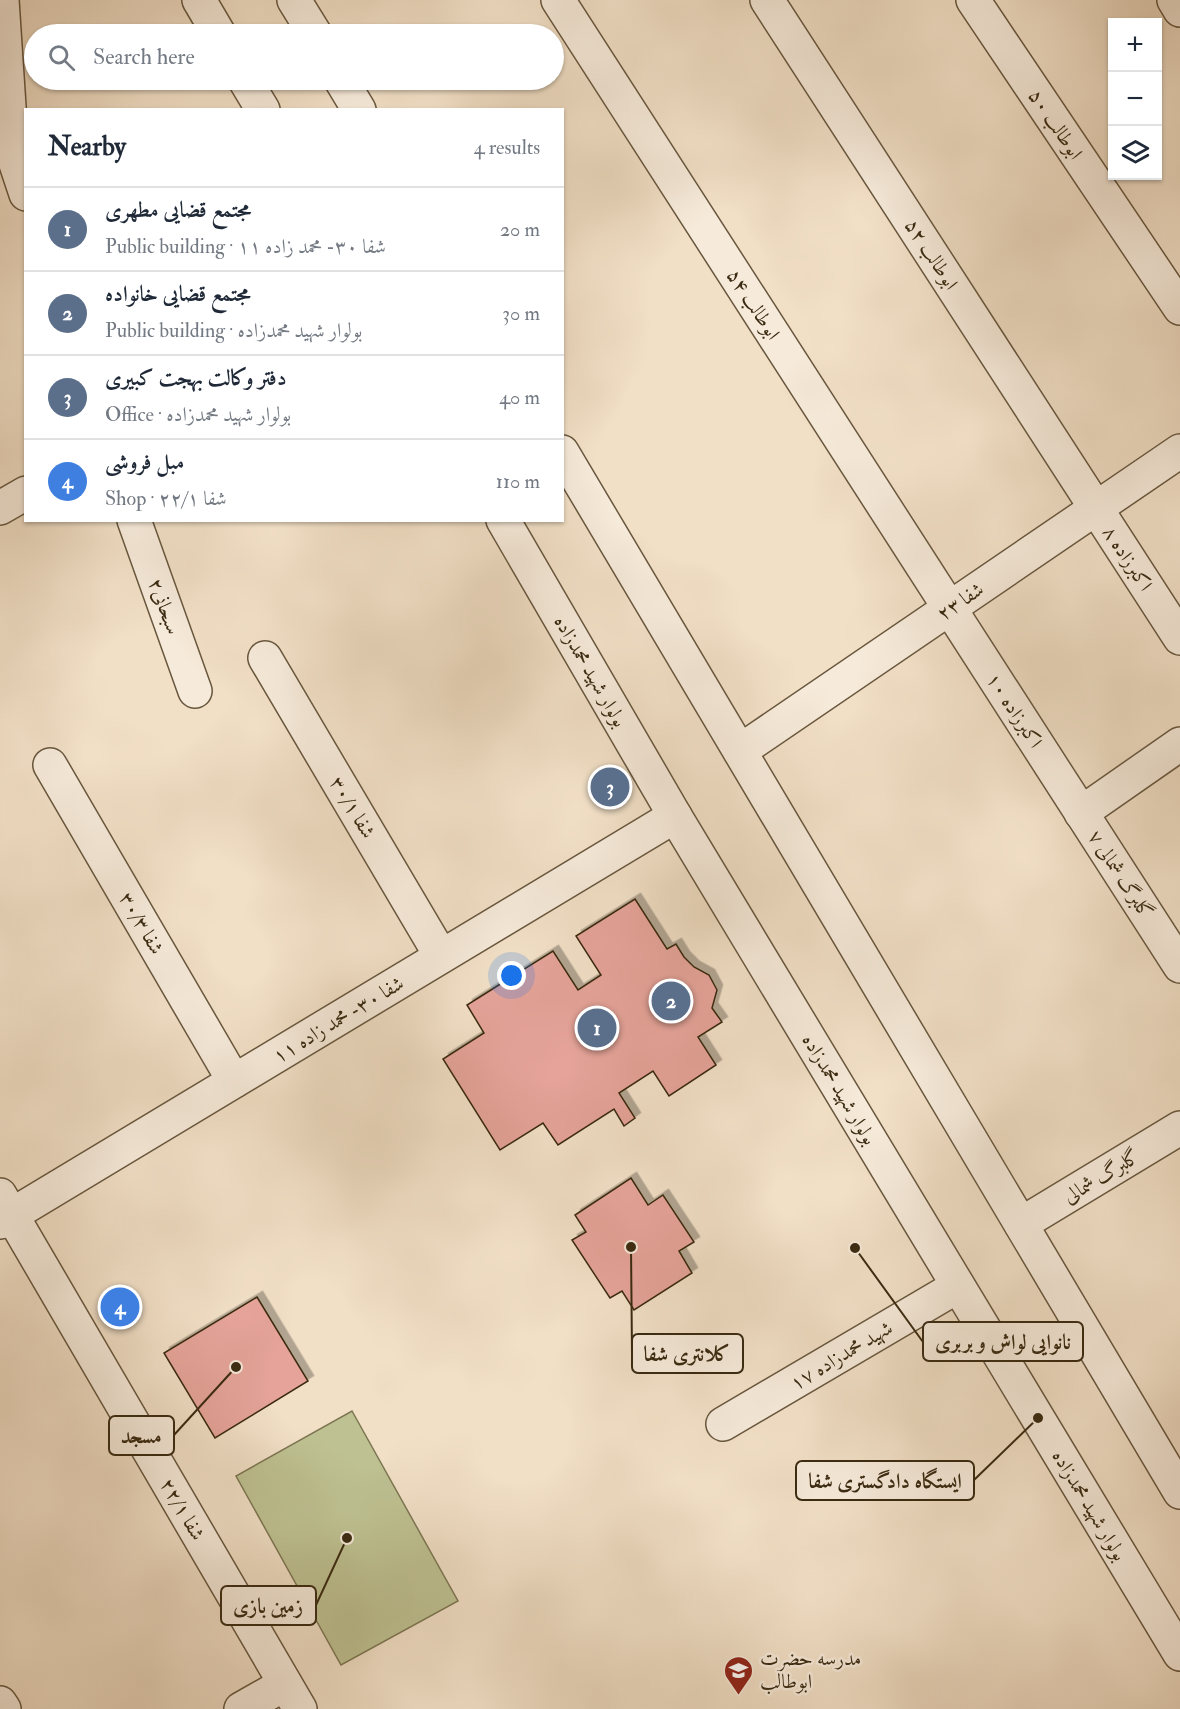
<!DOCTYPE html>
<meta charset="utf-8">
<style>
body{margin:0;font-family:"IM FELL Double Pica",Amiri,serif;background:#f2f2f3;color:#1f2937}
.controls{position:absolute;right:18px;top:18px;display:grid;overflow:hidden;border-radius:0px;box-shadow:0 2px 4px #0004}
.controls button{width:54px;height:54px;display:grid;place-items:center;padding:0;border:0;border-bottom:2px solid #e0e1e3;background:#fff;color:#1f2937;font:30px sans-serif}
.you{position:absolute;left:512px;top:976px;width:21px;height:21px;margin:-15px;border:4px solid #fff;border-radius:50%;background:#1a73e8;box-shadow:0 0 0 9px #1a73e833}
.badge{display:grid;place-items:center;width:39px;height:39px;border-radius:50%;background:#ea580c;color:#fff;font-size:20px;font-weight:700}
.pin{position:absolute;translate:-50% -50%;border:3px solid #fff;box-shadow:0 2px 6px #0006}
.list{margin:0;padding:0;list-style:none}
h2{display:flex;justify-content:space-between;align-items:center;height:78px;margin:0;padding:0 24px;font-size:26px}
h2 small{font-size:20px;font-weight:400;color:#747a83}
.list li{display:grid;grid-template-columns:39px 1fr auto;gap:18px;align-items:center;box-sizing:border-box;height:84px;padding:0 24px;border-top:2px solid #e0e1e3}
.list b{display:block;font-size:22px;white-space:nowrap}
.list p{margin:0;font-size:20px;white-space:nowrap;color:#747a83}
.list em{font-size:20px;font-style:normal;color:#747a83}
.icon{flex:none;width:33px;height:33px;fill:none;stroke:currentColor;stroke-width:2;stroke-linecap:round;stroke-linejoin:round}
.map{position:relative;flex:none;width:1180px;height:1709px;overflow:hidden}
.search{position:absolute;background:#fff;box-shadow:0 2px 4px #0004;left:24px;top:24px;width:540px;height:66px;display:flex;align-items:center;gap:15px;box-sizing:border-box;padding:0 21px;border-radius:33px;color:#747a83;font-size:22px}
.panel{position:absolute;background:#fff;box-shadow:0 2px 4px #0004;left:24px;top:108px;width:540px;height:414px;border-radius:0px}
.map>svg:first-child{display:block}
.green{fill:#bec192;stroke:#7c7652;stroke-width:1.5}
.building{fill:#e5a399;stroke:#3a2a11;stroke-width:1.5;filter:url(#shadow)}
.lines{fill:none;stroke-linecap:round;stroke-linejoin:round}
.minor-casing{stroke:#68573e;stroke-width:36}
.minor{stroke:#f6eada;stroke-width:33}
.labels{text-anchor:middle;stroke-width:5;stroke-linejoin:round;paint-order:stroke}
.street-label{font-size:20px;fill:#3a2a11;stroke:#f6eada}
.poi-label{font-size:20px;fill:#3a2a11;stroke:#f6eada;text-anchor:start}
.leader{fill:none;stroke:#3a2a11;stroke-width:2}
.callout-dot{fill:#3a2a11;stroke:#f6eada;stroke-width:2}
.callout{fill:#f6eada;stroke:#3a2a11;stroke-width:2}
.callout-label{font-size:21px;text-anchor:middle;font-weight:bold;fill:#3a2a11}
</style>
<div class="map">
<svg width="1180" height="1709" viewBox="0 0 1180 1709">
<defs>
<filter id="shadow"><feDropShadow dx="5.5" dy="-5.5" stdDeviation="0" flood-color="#0004"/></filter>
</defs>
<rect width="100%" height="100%" fill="#f1dfc6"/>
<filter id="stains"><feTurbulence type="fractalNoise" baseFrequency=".00333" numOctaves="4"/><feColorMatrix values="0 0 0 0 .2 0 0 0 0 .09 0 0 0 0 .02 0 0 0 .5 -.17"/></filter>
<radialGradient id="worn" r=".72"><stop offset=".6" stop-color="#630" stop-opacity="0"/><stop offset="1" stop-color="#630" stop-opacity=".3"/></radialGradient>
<polygon class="green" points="352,1411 458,1601 341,1665 236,1476"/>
<g class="building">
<polygon points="635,899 667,949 676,944 684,957 694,967 709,975 717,990 712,1008 722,1022 698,1037 716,1065 669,1096 653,1071 619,1093 635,1118 624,1126 614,1109 558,1145 543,1123 500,1150 443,1059 484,1033 467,1005 553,951 578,990 601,975 576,936"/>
<polygon points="631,1178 648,1205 663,1195 694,1242 679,1251 692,1273 634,1310 622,1291 610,1298 572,1240 586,1232 575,1215"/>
<polygon points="257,1297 308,1381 215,1438 164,1353"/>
</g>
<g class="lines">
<defs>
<g id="minor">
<polyline points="2,0 12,152 26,194"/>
<polyline points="199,0 219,34"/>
<polyline points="294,0 315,34"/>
<polyline points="558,0 1180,966"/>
<polyline points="767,0 1180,638"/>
<polyline points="973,0 1180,308"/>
<polyline points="1174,0 1180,10"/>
<polyline points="245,80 263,110"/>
<polyline points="341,80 359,110"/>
<polyline points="562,452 1180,1492"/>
<polyline points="0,508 26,493"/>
<polyline points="134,520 195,691"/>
<polyline points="503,520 675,816 1180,1654"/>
<polyline points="265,658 441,956"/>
<polyline points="740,751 1180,451"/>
<polyline points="50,765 234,1081"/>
<polyline points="1081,813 1180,744"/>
<polyline points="0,1195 300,1709"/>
<polyline points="0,1222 675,816"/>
<polyline points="1021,1224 1180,1128"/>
<polyline points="723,1424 958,1286"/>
<polyline points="0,1703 4,1709"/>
<polyline points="241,1709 285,1684"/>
</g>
</defs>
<use href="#minor" class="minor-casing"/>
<use href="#minor" class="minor"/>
</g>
<defs>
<symbol id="school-pin" viewBox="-11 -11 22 30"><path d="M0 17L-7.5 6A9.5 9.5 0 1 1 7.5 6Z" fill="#8f2418" stroke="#f6eada"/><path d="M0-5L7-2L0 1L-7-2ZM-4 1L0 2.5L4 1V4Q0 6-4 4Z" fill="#fff"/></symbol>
</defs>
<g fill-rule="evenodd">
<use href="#school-pin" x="722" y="1654" width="33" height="45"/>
</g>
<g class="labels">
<g class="street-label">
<text transform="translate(1056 124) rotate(56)" y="7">ابوطالب ۵۰</text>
<text transform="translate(932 254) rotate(57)" y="7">ابوطالب ۵۲</text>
<text transform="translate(754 304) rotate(57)" y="7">ابوطالب ۵۴</text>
<text transform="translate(1128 558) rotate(57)" y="7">اکبرزاده ۸</text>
<text transform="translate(960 601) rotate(-34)" y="7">شفا ۲۳</text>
<text transform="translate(165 606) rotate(70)" y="7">سبحانی۲</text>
<text transform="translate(591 671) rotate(60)" y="7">بولوار شهید محمدزاده</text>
<text transform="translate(1015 710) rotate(57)" y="7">اکبرزاده ۱۰</text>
<text transform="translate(353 807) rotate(59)" y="7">شفا ۳۰/۱</text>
<text transform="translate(1121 874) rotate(57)" y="7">گلبرگ شمالی ۷</text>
<text transform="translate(142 923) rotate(60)" y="7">۳۰/۳ شفا</text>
<text transform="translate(338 1019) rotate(-31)" y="7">شفا ۳۰- محمد زاده ۱۱</text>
<text transform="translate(840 1089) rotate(59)" y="7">بولوار شهید محمدزاده</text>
<text transform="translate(1101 1176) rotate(-31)" y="7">گلبرگ شمالی</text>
<text transform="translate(841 1355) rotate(-31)" y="7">شهید محمدزاده ۱۷</text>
<text transform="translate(1090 1505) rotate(59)" y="7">بولوار شهید محمدزاده</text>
<text transform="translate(183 1509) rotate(60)" y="7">۲۲/۱ شفا</text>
</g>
<g class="poi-label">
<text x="760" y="1665">مدرسه حضرت<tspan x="760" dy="23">ابوطالب</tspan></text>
</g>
</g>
<path class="leader" d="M855 1248L923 1342M631 1247L632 1354M236 1367L174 1435M1038 1418L974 1480M347 1538L316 1605"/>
<g class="callout-dot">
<circle cx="855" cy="1248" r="6"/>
<circle cx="631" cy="1247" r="6"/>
<circle cx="236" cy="1367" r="6"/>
<circle cx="1038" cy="1418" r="6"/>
<circle cx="347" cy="1538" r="6"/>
</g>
<g class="callout">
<rect x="923" y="1322" width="160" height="39" rx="6"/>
<rect x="632" y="1334" width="111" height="39" rx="6"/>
<rect x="109" y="1416" width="65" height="39" rx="6"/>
<rect x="796" y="1461" width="178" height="39" rx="6"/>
<rect x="221" y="1586" width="95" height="39" rx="6"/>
</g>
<g class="callout-label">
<text x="1003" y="1349">نانوایی لواش و بربری</text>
<text x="687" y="1361">کلانتری شفا</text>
<text x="141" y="1443">مسجد</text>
<text x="885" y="1488">ایستگاه دادگستری شفا</text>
<text x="268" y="1613">زمین بازی</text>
</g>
<rect width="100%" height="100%" filter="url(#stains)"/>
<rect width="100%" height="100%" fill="url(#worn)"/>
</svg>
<div class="controls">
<button>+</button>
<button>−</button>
<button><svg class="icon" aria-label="layers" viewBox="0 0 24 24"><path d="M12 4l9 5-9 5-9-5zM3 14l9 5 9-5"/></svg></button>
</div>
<div class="you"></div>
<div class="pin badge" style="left:597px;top:1028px;background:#5c6f8a">1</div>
<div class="pin badge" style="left:671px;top:1001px;background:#5c6f8a">2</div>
<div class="pin badge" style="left:610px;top:787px;background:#5c6f8a">3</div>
<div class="pin badge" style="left:120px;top:1307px;background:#3f7fe0">4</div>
<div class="search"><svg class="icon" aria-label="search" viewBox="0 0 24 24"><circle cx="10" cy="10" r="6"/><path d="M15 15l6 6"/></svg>Search here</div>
<section class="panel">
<h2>Nearby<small>4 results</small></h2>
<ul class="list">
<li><span class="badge" style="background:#5c6f8a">1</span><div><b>مجتمع قضایی مطهری</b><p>Public building · شفا ۳۰- محمد زاده ۱۱</p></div><em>20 m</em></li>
<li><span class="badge" style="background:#5c6f8a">2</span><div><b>مجتمع قضایی خانواده</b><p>Public building · بولوار شهید محمدزاده</p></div><em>30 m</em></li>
<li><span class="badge" style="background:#5c6f8a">3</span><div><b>دفتر وکالت بهجت کبیری</b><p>Office · بولوار شهید محمدزاده</p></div><em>40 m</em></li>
<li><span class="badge" style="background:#3f7fe0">4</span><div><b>مبل فروشی</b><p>Shop · ۲۲/۱ شفا</p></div><em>110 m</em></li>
</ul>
</section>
</div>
